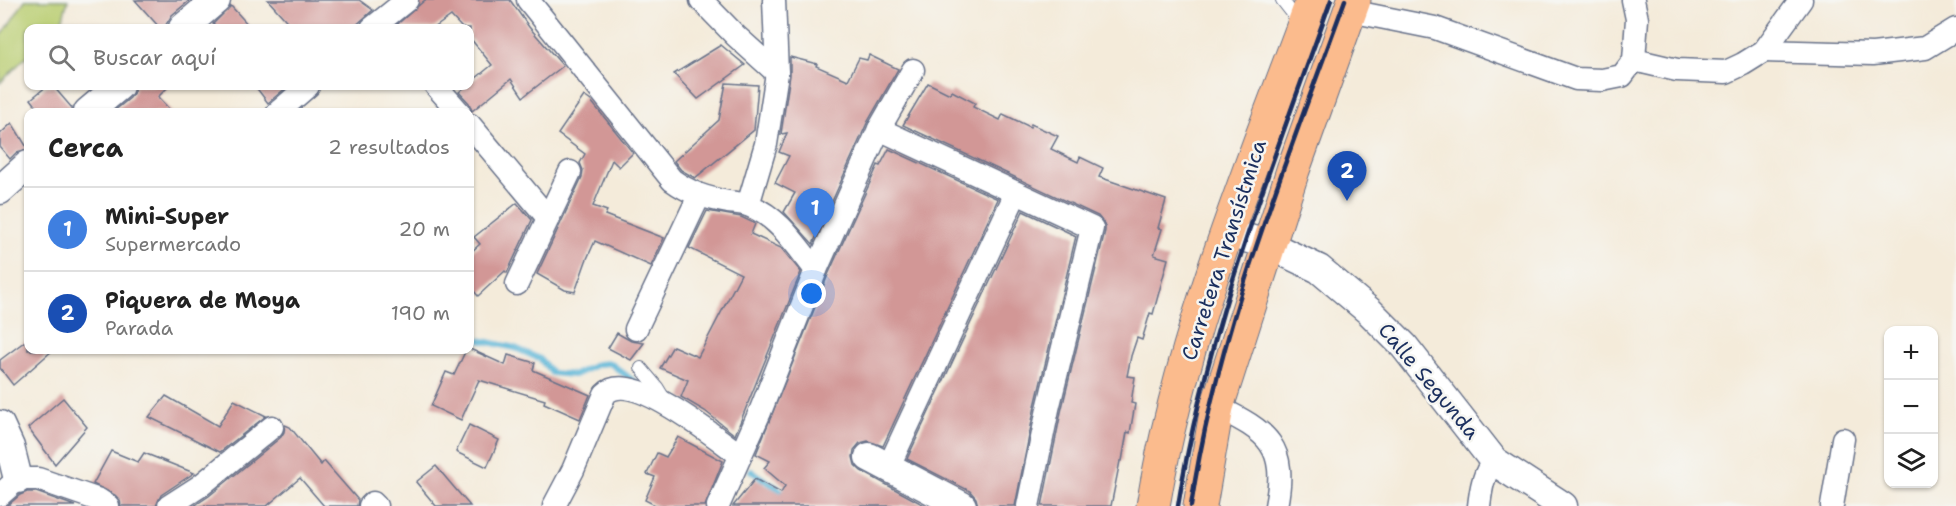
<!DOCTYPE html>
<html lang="es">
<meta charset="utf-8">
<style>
body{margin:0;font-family:"Shantell Sans",sans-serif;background:#f6f6f6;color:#222}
.controls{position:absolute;right:18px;bottom:18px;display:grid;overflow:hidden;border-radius:12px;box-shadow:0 2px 4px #0004}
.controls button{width:54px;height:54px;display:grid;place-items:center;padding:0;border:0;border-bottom:2px solid #e0e0e0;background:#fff;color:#222;font:30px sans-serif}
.you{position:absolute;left:812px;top:294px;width:21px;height:21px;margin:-15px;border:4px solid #fff;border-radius:50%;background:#1a73e8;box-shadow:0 0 0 9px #1a73e833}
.badge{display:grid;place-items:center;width:39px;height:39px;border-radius:50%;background:#1a73e8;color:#fff;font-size:20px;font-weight:700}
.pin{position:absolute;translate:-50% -50px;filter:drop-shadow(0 2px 3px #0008)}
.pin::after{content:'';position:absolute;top:32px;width:21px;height:18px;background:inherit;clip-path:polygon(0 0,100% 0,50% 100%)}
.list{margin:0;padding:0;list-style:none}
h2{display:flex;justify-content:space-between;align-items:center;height:78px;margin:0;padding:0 24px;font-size:26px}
h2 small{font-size:20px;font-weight:400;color:#767676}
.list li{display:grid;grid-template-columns:39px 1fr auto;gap:18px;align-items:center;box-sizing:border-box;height:84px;padding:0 24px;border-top:2px solid #e0e0e0}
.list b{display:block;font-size:22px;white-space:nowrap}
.list p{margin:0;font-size:20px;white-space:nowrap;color:#767676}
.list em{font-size:20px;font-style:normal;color:#767676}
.icon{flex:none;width:33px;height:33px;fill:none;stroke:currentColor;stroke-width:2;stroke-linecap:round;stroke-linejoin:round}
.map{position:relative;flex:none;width:1956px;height:506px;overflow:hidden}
.search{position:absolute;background:#fff;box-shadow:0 2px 4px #0004;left:24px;top:24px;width:450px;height:66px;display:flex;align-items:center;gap:15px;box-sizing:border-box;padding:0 21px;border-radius:12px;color:#767676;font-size:22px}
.panel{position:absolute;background:#fff;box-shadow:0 2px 4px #0004;left:24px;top:108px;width:450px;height:246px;border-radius:12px}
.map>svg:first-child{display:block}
.green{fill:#bace72;stroke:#6a7e68;stroke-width:1.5}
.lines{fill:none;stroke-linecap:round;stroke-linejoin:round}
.stream{stroke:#5ab5d7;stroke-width:6}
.building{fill:#d29796}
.service-casing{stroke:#677189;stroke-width:14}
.minor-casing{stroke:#677189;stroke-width:25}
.tertiary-casing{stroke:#677189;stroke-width:31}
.primary-casing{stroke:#677189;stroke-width:35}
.service{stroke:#fff;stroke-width:12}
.minor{stroke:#fff;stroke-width:22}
.tertiary{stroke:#fff;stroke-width:28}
.primary{stroke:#fbbb8d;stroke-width:33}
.rail{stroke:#1b2f5e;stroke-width:4.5}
.labels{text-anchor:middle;stroke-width:5;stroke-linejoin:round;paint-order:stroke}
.street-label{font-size:21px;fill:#1b2f5e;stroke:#f6f6f2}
</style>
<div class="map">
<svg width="1956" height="506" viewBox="0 0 1956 506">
<rect width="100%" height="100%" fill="#f6f6f2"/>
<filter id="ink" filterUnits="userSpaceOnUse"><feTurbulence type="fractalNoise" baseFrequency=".0167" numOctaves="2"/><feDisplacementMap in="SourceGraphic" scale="12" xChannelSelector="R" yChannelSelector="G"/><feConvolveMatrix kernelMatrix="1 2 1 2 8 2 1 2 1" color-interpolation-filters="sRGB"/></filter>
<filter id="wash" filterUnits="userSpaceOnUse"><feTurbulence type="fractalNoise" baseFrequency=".008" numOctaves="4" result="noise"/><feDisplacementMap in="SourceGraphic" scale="24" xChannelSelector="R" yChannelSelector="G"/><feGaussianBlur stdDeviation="1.35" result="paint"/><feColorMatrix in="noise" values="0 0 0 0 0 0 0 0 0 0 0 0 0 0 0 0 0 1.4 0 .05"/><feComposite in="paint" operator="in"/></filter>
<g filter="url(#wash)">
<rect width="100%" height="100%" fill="#f4ebda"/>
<polygon class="green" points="25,0 68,0 60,28 28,28 28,55 0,83 0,38"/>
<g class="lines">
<g class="stream">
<polyline points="470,338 515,348 540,359 552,373 574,375 598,364 610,363 636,383"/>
<polyline points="751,471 788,495"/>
</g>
</g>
<g id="blocks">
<g class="building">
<polygon points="135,0 190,0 172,15 164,28 160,28"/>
<polygon points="268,0 359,0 373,10 353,28 293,28"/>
<polygon points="425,0 510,0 529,27 563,66 523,97 511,79 472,111 469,103 459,92 492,65 470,38 470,28 462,28 451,16 434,28 393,28"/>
<polygon points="231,6 251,28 218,28 213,24"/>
<polygon points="721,45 745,65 698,99 674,74"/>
<polygon points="869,55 898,69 867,123 813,244 784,212 795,193 775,183 789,156 779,152 787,133 781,134 790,75 790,57 817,64 816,66 848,80 859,58 867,60"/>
<polygon points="726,83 758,85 754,130 695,178 681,170 674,161 719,120"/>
<polygon points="928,83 950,94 952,91 975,103 973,107 1000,120 1003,114 1030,127 1031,124 1058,136 1051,149 1078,162 1080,157 1103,168 1099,177 1166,200 1158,228 1162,229 1154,255 1168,259 1153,314 1150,313 1142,340 1137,338 1131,356 1127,376 1135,377 1131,403 1135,404 1130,433 1127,432 1122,461 1120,461 1111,506 1042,506 1061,412 1105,231 1105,225 1098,216 903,125"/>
<polygon points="47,86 53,86 72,108 72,112 41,112 31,99"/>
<polygon points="135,86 169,86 158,97 172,112 113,112 130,98 134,92"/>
<polygon points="255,86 288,86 268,103"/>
<polygon points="584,96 591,101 633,153 619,167 612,160 593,206 607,211 605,215 664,238 651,266 595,241 586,261 575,292 565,290 537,274 582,177 583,170 580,163 585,154 558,134"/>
<polygon points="12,123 28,149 17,152 10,159 0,147 0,134"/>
<polygon points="889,149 998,199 883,446 868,441 860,443 854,450 853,457 855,465 861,471 924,505 923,506 733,506 755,479 781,493 785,486 764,468 770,461 756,454 828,275 878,165 880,166"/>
<polygon points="517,203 532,220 507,273 505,271 478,296 470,286 470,253 480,244 474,237"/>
<polygon points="707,211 741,217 754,223 755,224 751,234 781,248 801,272 735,435 705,411 681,397 688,380 660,368 673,346 698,357 741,274 689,248"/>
<polygon points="1023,211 1076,236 1035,406 1015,506 978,506 976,498 970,491 907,459"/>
<polygon points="617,333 631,341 644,343 631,360 608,348"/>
<polygon points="28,339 28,350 53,350 13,385 0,368 0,360"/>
<polygon points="470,349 505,365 508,355 535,363 533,370 590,395 580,419 544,403 545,400 479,380 461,420 431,406 446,372 454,375 466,350"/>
<polygon points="166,396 218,426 234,400 266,416 220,452 149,417"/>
<polygon points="63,398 87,427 55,464 28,428"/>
<polygon points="285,425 290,427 321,465 324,461 358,500 357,506 324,506 300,478 267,506 194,506 209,496 281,437 284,432"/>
<polygon points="469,425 499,440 487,467 456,452"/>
<polygon points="678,437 723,461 705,506 657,506 645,500 655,477 647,474 657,453 666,457"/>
<polygon points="111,451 138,462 144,453 194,473 161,495 156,506 121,506 120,500 115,495 93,484"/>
<polygon points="436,466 452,485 470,506 436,506 416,482"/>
<polygon points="27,492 36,492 75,506 7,506 20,495"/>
</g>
</g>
</g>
<g filter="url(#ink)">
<use href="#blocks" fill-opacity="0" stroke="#677189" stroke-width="1.5"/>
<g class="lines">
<defs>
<g id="service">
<polyline points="1282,0 1300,23"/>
<polyline points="641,368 657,387 665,400"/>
</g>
<g id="minor">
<path d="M528 0 672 180C690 193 706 198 728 202 735 203 743 203 750 206 779 217 798 248 816 270"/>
<polyline points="701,0 736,36 777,73"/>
<polyline points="1350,11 1435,28 1576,79 1602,80 1622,76 1634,60 1637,19 1633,0"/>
<polyline points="372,28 407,0"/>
<polyline points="1764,51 1873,54 1925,48 1956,29"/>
<polyline points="1634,60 1677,70 1726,72 1743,64 1764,51 1801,0"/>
<polyline points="436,86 459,112"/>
<polyline points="278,112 308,86"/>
<polyline points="470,125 548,218"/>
<polyline points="879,129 1092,228 1048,409 1028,506"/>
<polyline points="748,205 766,144 777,73 774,0"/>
<polyline points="517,284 570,172"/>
<polyline points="636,329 699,196"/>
<path d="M1217 407C1268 432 1288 446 1276 506"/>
<polyline points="888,468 1016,193"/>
<polyline points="0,495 18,479 38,479 99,500 108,506"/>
<polyline points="169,506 200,486 272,427"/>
<polyline points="370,506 373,503 376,506"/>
<path d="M554 506 573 470 605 394C631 368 716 438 740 455"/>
<polyline points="718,506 760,412 816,270 879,129 913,70"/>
<path d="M1479 506C1481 489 1483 474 1494 461"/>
<polyline points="1832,506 1843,439"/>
</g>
<g id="tertiary">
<polyline points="183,28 216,0"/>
<polyline points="88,112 119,86"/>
<polyline points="0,190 28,165"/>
<polyline points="1226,232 1269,245 1319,269 1369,311 1404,346 1494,461 1563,506"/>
<polyline points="0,425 10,447 18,479"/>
<polyline points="869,457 962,506"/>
</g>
<g id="primary">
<path d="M1153 506C1182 331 1252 165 1313 0"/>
<polyline points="1200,506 1217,407 1293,170 1354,0"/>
</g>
</defs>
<use href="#service" class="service-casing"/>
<use href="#minor" class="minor-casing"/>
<use href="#tertiary" class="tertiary-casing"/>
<use href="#primary" class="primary-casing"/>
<use href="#service" class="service"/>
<use href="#minor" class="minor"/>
<use href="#tertiary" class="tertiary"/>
<use href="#primary" class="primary"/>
<g class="rail">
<path d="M1178 506C1206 331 1271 166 1331 0"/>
<path d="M1191 506C1217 330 1285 166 1345 0"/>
</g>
</g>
</g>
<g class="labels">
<g class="street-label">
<text transform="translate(1224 250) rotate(-72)" y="7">Carretera Transístmica</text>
<text transform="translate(1429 381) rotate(50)" y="7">Calle Segunda</text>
</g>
</g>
</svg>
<div class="controls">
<button>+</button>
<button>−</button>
<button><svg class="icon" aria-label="layers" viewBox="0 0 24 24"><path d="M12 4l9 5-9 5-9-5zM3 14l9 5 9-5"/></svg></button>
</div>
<div class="you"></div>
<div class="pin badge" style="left:815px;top:238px;background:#3f7fe0">1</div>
<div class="pin badge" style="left:1347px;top:201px;background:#1a4fb4">2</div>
<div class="search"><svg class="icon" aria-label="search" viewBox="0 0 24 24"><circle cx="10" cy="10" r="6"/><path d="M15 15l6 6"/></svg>Buscar aquí</div>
<section class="panel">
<h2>Cerca<small>2 resultados</small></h2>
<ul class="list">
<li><span class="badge" style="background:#3f7fe0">1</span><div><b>Mini-Super</b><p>Supermercado</p></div><em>20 m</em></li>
<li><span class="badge" style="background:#1a4fb4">2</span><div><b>Piquera de Moya</b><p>Parada</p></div><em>190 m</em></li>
</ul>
</section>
</div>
